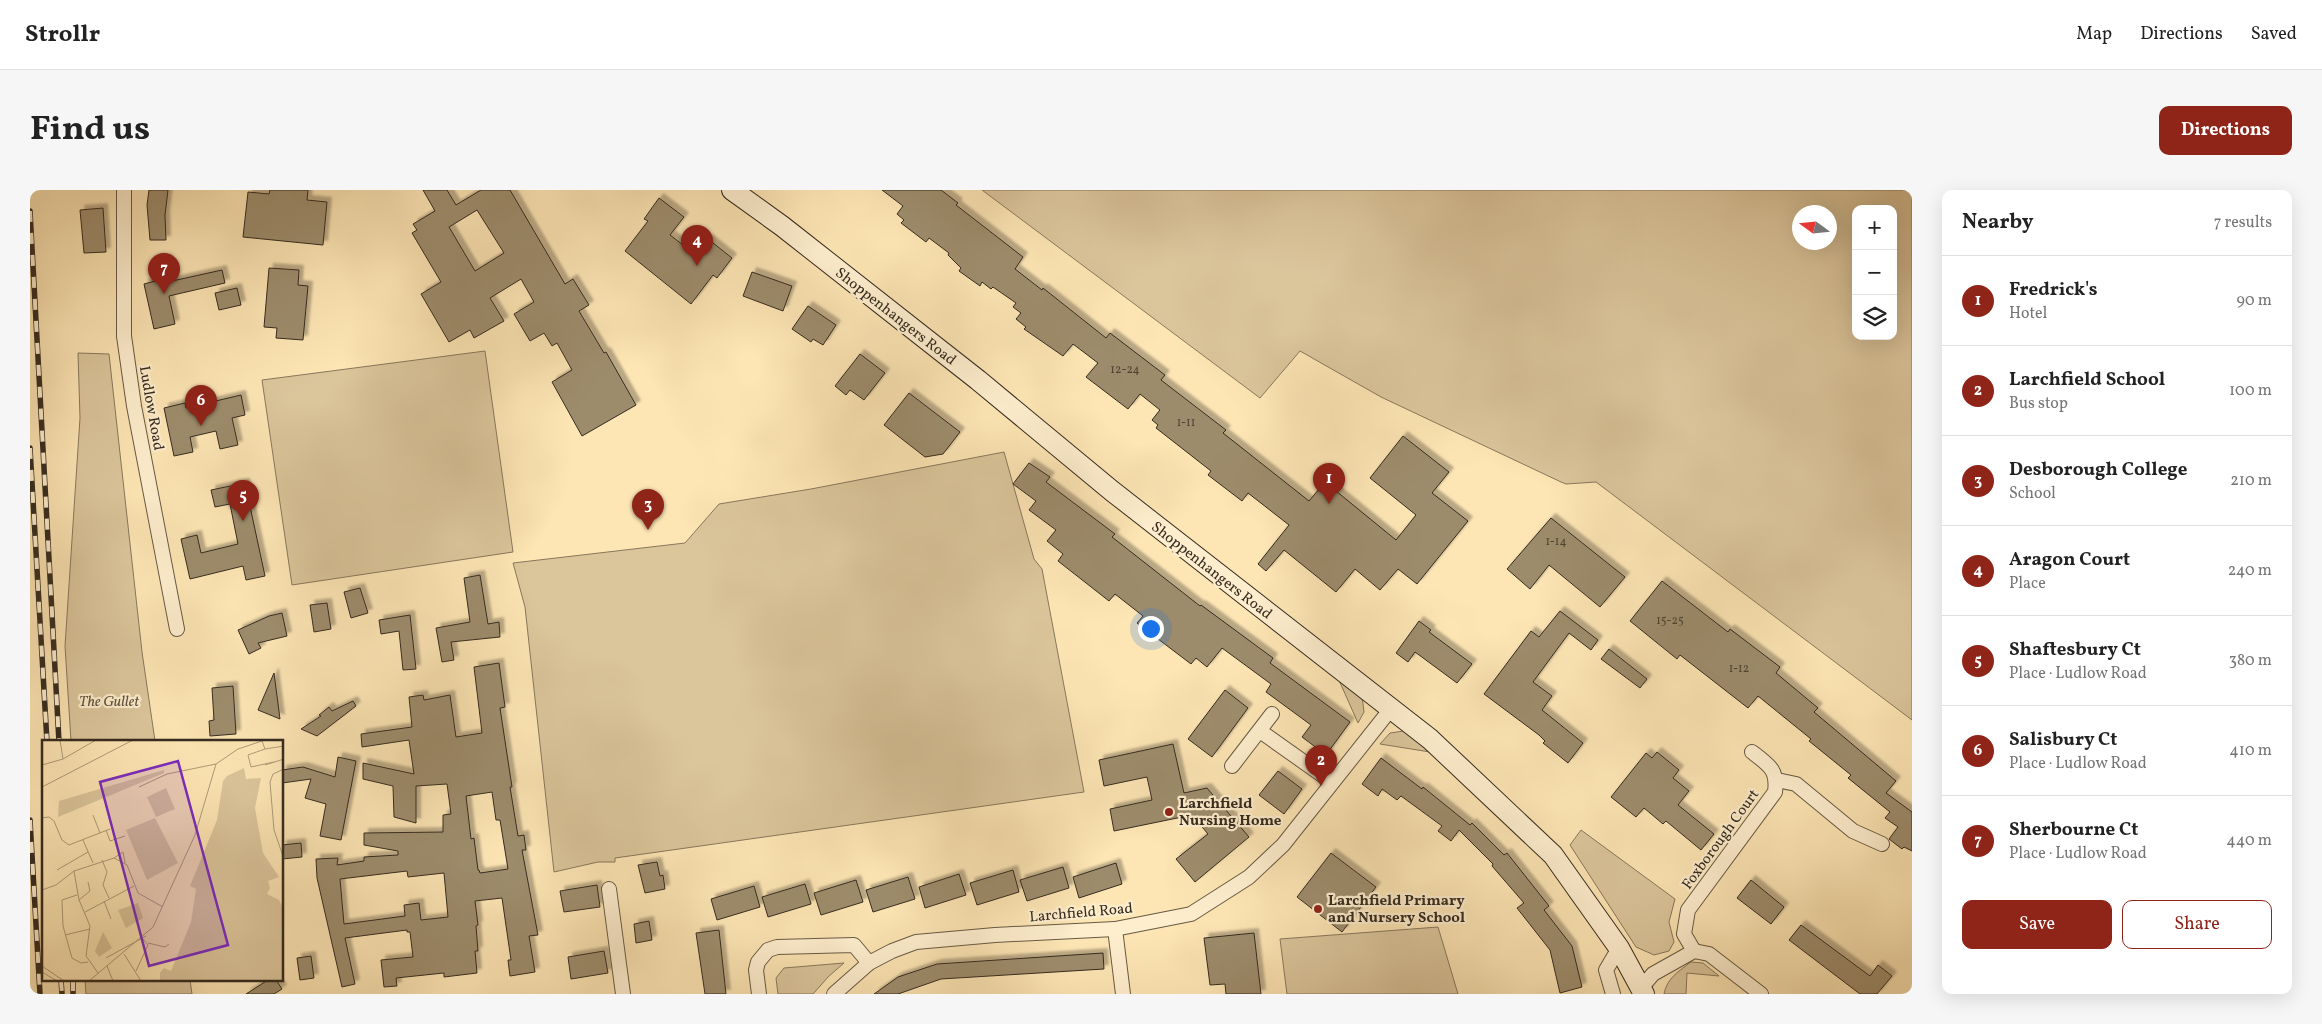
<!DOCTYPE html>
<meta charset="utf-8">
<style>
body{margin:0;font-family:Vollkorn,serif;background:#f6f6f6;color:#222}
.controls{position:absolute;right:15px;top:15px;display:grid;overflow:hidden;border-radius:10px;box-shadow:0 5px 20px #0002}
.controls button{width:45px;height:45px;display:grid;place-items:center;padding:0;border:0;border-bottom:1px solid #e0e0e0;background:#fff;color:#222;font:25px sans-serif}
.compass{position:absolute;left:1762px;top:15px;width:45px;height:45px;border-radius:50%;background:#fff;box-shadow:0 5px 20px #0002;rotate:285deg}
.you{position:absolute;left:1120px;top:438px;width:18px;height:18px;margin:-12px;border:4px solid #fff;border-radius:50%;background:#1a73e8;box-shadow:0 0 0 8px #1a73e833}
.badge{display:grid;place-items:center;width:32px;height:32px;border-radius:50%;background:#8f2418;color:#fff;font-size:16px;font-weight:700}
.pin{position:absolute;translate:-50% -41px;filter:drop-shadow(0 1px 2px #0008)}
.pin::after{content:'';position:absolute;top:26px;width:18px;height:15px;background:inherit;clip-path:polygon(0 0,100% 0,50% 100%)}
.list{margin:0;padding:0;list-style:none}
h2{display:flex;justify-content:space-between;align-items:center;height:65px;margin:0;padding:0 20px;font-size:21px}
h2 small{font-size:16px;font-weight:400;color:#767676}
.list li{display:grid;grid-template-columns:32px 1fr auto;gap:15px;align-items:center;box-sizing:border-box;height:90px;padding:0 20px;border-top:1px solid #e0e0e0}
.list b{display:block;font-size:19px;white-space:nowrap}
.list p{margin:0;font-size:16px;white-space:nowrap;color:#767676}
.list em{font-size:16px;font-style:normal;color:#767676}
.actions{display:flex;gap:10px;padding:15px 20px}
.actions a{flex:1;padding:11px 0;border:1px solid #8f2418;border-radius:10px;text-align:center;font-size:18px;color:#8f2418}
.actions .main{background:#8f2418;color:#fff}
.icon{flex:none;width:28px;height:28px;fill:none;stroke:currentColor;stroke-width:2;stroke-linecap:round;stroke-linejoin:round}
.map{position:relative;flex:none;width:1882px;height:804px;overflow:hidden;border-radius:10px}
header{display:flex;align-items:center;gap:30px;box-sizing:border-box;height:70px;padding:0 25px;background:#fff;border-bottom:1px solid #e0e0e0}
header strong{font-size:24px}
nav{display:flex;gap:28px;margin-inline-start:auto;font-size:18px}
.intro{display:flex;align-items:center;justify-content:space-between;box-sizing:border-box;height:120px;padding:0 30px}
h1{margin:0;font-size:35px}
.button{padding:12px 22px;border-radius:10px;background:#8f2418;color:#fff;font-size:18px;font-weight:700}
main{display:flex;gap:30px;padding:0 30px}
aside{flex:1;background:#fff;border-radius:10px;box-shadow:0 5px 20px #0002}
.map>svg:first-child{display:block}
.green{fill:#dbc59b;stroke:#88785d;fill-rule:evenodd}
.building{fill:#9d8c6c;stroke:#352b1f;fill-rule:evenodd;filter:url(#shadow)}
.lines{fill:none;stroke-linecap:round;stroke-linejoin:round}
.street-casing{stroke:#675a44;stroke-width:16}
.secondary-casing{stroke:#352b1f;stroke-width:22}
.street{stroke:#feeece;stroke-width:14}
.secondary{stroke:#feeece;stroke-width:20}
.rail-casing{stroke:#352b1f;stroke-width:5.5}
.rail{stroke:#feeece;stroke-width:4;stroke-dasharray:11;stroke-linecap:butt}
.poi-dot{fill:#8f2418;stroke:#feeece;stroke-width:2}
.labels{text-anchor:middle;stroke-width:4.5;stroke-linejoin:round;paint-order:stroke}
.number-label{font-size:12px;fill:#4f4332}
.street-label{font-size:15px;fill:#352b1f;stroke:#feeece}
.park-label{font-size:15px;font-style:italic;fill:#5e523e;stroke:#feeece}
.poi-label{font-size:15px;font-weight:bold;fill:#352b1f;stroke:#feeece;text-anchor:start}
.inset-road{fill:none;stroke:#ad9b78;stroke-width:1}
.view{fill:#7b2cbf;fill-opacity:0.15;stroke:#7b2cbf;stroke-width:2.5}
.inset-edge{fill:none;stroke:#352b1f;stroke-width:2.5}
</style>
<header>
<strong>Strollr</strong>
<nav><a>Map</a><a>Directions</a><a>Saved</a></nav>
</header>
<div class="intro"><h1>Find us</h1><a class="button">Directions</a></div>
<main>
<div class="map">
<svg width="1882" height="804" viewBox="0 0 1882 804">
<defs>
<filter id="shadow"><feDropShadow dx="4.5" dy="-4.5" stdDeviation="1" flood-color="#0004"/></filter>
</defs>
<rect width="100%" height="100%" fill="#fde5b4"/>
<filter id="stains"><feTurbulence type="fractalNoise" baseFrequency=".004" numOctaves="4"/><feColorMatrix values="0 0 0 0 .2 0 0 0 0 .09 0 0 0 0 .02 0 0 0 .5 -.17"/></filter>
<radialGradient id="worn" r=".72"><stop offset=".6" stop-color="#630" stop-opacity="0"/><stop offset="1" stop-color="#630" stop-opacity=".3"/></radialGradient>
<g class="green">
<path d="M952 0H1882V530L1566 292 1536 294 1531 292 1351 207 1270 161 1230 208ZM1826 19H1863V146H1826ZM1770 22H1800V52H1770Z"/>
<polygon points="455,161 483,362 262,395 232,190"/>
<polygon points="48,163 79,164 112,462 125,551 41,551 35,456 50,228"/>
<polygon points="974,262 1004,369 1012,379 1054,602 585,668 585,672 568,672 524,682 495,417 483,373 655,353 689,314 781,299"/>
<polygon points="1308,488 1332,506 1334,522 1328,533"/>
<polygon points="1374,541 1400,562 1350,554 1360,543"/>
<polygon points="1551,640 1645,709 1639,732 1644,752 1639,761 1624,765 1606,757 1540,655"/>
<polygon points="1408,737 1428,804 1257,804 1250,749"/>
<path d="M1661 772 1673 773 1689 786 1657 783 1656 804H1634C1637 788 1649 781 1661 772Z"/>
<polygon points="814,773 799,786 783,804 748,804 746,788 754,778"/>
<polygon points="55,790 160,790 162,804 56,804"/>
</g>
<g class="building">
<polygon points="119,0 138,0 135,25 136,50 120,50 117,15"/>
<polygon points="240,0 278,0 277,10 297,12 293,55 213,47 218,2 239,4"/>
<path d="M393 0H417L426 15 451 0H480L535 94 543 89 559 115 549 121 574 163 576 162 606 215 552 246 522 192 542 180 527 153 522 156 514 143 500 151 484 124 504 112 491 89 460 108 474 131 444 148 440 140 419 152 391 104 411 92 382 43 387 40 383 34 405 21ZM447 20 474 63 445 81 419 37Z"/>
<polygon points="852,0 911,0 928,13 926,15 993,67 985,79 1012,100 1013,98 1076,148 1080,143 1135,185 1131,190 1196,240 1193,243 1279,311 1295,292 1366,350 1386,325 1340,288 1373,246 1419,282 1402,303 1438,331 1387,394 1368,379 1350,400 1325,379 1306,402 1254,360 1236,381 1228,374 1259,335 1218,303 1212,311 1178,285 1181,281 1126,238 1128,235 1122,230 1130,220 1110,204 1098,219 1056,187 1068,173 1043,154 1033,166 994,139 996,137 986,129 991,123 983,117 986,113 963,97 961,99 952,92 950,96 929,81 931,78 918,65 919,63 899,48 896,52 871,33 874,30 867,24 873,16"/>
<polygon points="629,8 654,27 640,45 666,65 678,49 702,68 687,88 683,85 661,114 595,61 618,31 614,29"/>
<polygon points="73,18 76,62 54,63 50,20"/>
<polygon points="137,69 142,91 192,80 195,93 139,106 145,134 124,139 114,94 125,91 121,72"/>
<polygon points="239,78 269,80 268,95 278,96 273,150 246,148 247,138 234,137"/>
<polygon points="722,82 762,96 753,121 713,106"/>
<polygon points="207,98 211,115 189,120 185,103"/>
<polygon points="778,116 806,135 793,155 783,149 781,152 762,139"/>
<polygon points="830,164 855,183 834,210 820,200 816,205 805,196"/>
<polygon points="879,203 930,242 913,264 895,267 854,235"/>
<polygon points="211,205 215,225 202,228 208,255 190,259 186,241 160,247 163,262 144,266 134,218 155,213 156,218"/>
<polygon points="999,273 1020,287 1016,292 1085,344 1082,347 1170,416 1171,415 1243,468 1240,473 1320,532 1296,565 1272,547 1281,535 1236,502 1241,494 1192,458 1177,477 1166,468 1161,474 1107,433 1113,426 1085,404 1079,411 1028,371 1033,364 1017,351 1026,340 999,320 1006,311 983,294"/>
<polygon points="215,293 235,386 216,390 213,376 160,389 151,349 167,345 171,363 208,354 200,314 185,317 181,300"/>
<polygon points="1521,328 1595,387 1570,417 1519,375 1500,399 1477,379"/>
<polygon points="450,385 458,434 469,432 470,447 421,452 424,470 412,472 406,438 440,432 434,388"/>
<polygon points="1632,391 1698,442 1700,439 1750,477 1746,483 1788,518 1784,522 1866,591 1856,603 1882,622 1882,661 1874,657 1872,659 1859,649 1868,637 1855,628 1860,622 1818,588 1821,585 1779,551 1781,549 1728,506 1718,518 1650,465 1647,469 1600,431"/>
<polygon points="330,398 338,423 321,428 314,402"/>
<polygon points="297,413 301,439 284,442 280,415"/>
<polygon points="1530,421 1568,450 1561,460 1539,443 1503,492 1522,506 1512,520 1553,553 1538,573 1513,553 1515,551 1509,545 1454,504 1501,441 1509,447"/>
<polygon points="252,423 257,446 228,453 231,458 219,464 208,440 239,426"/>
<polygon points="380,425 386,479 373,480 369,441 351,444 349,430"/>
<polygon points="1389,431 1401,440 1399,442 1442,474 1427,493 1385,462 1378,472 1366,463"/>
<polygon points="1579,459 1617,489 1610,498 1571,469"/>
<path d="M469 473 475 517 470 518 482 597H480L488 646 494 645 496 660H492L508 745 499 746 505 782 480 786 478 770H481L472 708 445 711 448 735 446 736 448 761H445L447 783 414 787V783L366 788 367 796 354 797 351 770 383 767 380 742H377V740L315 748 325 794 312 797 287 688 286 669 308 668 307 675 334 671V667L368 665V661L334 655V643L413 642V625L421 624 417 594 386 596V633L364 627 363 596 333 589V573L384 584 379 550 332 557 331 544 382 537 379 507 393 505 394 510 420 505 426 547 452 543 444 477ZM462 602 466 630H470L478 679 450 683 449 680H448L444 648 441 649 436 606ZM377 681 378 687 414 683 418 727 391 730 389 713 374 715 375 726 314 734 310 689Z"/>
<polygon points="244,483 250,529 228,520"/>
<polygon points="203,496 206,544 180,546 179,531 184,530 182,498"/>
<polygon points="1195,500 1218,518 1182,567 1158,549"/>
<polygon points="323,511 326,516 287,546 271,539 291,526 289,525 299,517 302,521"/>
<polygon points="1143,554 1154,603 1177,598 1219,647 1165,692 1146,669 1178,644 1162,625 1084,641 1080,619 1122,610 1117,587 1074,596 1069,570"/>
<polygon points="1627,562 1649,580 1643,588 1659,601 1648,615 1684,644 1671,660 1636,631 1633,634 1614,618 1606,627 1581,607 1616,563 1622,568"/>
<polygon points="308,567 326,571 311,650 290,646 296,614 275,608 281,589 252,593 252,580 273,577 305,587"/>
<polygon points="1351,568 1392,599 1393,597 1440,635 1442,633 1474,665 1477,663 1519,716 1514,720 1542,756 1552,797 1530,803 1520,760 1487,718 1494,713 1462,676 1463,674 1429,640 1421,651 1408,641 1412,636 1371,606 1367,610 1352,599 1348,606 1332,594"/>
<polygon points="1248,581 1272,599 1254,624 1229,605"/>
<polygon points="271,653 272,667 252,669 252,655"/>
<polygon points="1301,663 1346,697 1312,742 1267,707"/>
<polygon points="627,672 630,686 633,685 635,699 615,703 608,675"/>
<polygon points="1086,673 1092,694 1049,708 1043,687"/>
<polygon points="1033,677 1039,698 997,711 990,690"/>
<polygon points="983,680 989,702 947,715 940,693"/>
<polygon points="929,684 936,705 895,718 889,697"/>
<polygon points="878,687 885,709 843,722 836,700"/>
<polygon points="826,690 833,712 791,725 784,703"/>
<polygon points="1721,690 1754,717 1741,734 1707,708"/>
<polygon points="775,694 781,714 738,727 732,707"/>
<polygon points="567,695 570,717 534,722 530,701"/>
<polygon points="724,696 730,717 687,730 681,709"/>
<polygon points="619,731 622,750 606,753 604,734"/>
<polygon points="1771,735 1840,786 1848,775 1862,786 1847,804 1830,804 1759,750"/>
<polygon points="689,740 696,804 675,804 666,743"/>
<polygon points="1224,743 1231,804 1196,804 1195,794 1180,795 1174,748"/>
<polygon points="574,761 578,783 541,789 538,767"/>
<polygon points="1073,763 1074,779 911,789 868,804 844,804 868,787 907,774"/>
<polygon points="281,766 284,788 270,790 267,768"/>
<polygon points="238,790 246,790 252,799 244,804 216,804"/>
</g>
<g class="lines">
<defs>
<g id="street">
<polyline points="94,0 94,146 104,216 147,439"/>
<polyline points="1230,541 1302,592"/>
<polyline points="1202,576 1242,524"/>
<polyline points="1747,590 1766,594 1823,641 1852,654"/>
<polyline points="579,699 593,804"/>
<polyline points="1085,739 1093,804"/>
<path d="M1664 761 1654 744 1658 720 1745 602C1748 580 1739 575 1722 562"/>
<polyline points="1611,798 1623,784 1664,761 1679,764 1731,804"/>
<polyline points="729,804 726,780 728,772 738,760 747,757 824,755 839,773"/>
<polyline points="804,804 839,773 862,761 886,752 965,745 1085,739 1161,724 1219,687 1253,655 1360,520"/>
<polyline points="1583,804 1576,780 1589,758"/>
</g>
<polyline id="secondary" points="702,0 752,36 948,190 1082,301 1400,549 1523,665 1589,758 1614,804"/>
</defs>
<use href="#street" class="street-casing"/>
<use href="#secondary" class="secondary-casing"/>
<use href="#street" class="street"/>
<use href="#secondary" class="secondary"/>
<defs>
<g id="rail">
<polyline points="0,21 29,552"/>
<polyline points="0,258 17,552"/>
<polyline points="0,630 10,804"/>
<polyline points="31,790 32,804"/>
<polyline points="43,790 43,804"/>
</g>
</defs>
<use href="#rail" class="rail-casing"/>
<use href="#rail" class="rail"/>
</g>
<g class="poi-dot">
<circle cx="1139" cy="622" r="5"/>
<circle cx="1288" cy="719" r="5"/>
</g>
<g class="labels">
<g class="number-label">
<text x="1095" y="183">12-24</text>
<text x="1156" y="236">1-11</text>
<text x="1526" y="355">1-14</text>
<text x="1640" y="434">15-25</text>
<text x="1709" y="482">1-12</text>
</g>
<g class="street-label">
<text transform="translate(866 126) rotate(38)" y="5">Shoppenhangers Road</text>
<text transform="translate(122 218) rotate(80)" y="5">Ludlow Road</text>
<text transform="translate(1182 380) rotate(38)" y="5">Shoppenhangers Road</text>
<text transform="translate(1690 649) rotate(-54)" y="5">Foxborough Court</text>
<text transform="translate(1051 722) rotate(-5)" y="5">Larchfield Road</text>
</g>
<g class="park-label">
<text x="79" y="516">The Gullet</text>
</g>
<g class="poi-label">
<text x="1149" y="618">Larchfield<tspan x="1149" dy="17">Nursing Home</tspan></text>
<text x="1298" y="715">Larchfield Primary<tspan x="1298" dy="17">and Nursery School</tspan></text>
</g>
</g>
<g transform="translate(12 550)">
<rect width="241" height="241" fill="#fde5b4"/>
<path d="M202 28 204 39 219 38 213 68 221 113 237 137 226 141 228 148 225 154 237 160 241 168V241H118V233L122 228 129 231 149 182 154 149 148 146 175 80 181 41 185 36ZM122 30V33L16 77 17 61ZM124 48 133 69 114 77 105 57ZM113 78 136 123 105 140 84 90ZM96 163 101 178 84 188 76 170ZM61 192 70 208 57 217 53 211Z" fill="#dbc59b"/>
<path class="inset-road" d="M18 0 21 19M220 1 223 9 242 6M223 9 206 15 209 27 232 22M0 25 21 19 54 0M223 25 242 19M242 29 231 34 228 42 232 90 242 119M0 47 91 0M97 47 125 34 174 24M51 75 58 93M0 78 7 77 12 81 20 100 27 105 68 89M64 90 68 101 83 96M41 100 51 123M72 118 81 112 83 123M60 120 65 132 61 145 67 158M15 130 46 112M32 131 37 160 48 186 44 216 56 233M0 150 14 145 32 131 72 118 85 125 96 153 121 167M0 151V205M35 155 20 160 21 186 30 218 39 223 46 222M37 160 48 151 46 142M62 161 69 179M43 172 92 146M23 195 48 189M106 203 123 207 127 204M82 214 99 241M64 218 104 196M0 226 22 241M65 226 71 241M94 231 106 205 101 199M0 232 15 241M47 241 111 187 153 95 174 24 196 9 223 0"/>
<path class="view" d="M136 21 186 205 107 226 58 42Z"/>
<rect width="241" height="241" class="inset-edge"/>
</g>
<rect width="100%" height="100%" filter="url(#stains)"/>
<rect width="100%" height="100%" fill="url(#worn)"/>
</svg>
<div class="controls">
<button>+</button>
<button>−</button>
<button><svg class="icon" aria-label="layers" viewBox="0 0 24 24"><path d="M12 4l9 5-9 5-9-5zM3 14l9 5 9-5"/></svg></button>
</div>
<svg class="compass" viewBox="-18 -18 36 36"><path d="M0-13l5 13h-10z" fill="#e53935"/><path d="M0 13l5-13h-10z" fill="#767676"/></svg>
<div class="you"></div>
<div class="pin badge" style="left:1299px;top:314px">1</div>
<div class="pin badge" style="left:1291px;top:596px">2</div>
<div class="pin badge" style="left:618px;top:340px">3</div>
<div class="pin badge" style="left:667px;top:76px">4</div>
<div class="pin badge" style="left:213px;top:331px">5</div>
<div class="pin badge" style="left:171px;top:236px">6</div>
<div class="pin badge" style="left:134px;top:104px">7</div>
</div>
<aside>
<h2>Nearby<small>7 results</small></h2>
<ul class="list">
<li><span class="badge">1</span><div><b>Fredrick's</b><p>Hotel</p></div><em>90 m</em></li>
<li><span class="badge">2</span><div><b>Larchfield School</b><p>Bus stop</p></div><em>100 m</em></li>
<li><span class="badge">3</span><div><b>Desborough College</b><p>School</p></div><em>210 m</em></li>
<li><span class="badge">4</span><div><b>Aragon Court</b><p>Place</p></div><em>240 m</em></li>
<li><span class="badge">5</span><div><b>Shaftesbury Ct</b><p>Place · Ludlow Road</p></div><em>380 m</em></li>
<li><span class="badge">6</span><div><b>Salisbury Ct</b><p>Place · Ludlow Road</p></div><em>410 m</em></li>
<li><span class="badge">7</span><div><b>Sherbourne Ct</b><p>Place · Ludlow Road</p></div><em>440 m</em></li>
</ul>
<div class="actions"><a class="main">Save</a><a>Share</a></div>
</aside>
</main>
